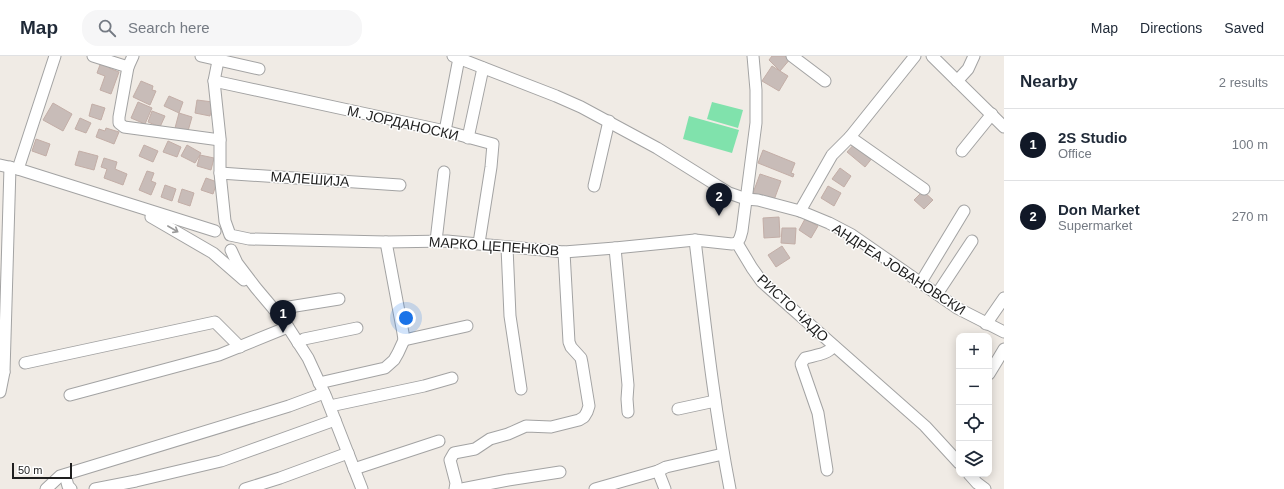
<!DOCTYPE html>
<meta charset="utf-8">
<style>
body{margin:0;font-family:Helvetica,sans-serif;background:#f6f6f7;color:#1f2937}
.controls{position:absolute;right:12px;bottom:12px;display:grid;overflow:hidden;border-radius:8px;box-shadow:0 2px 10px #0003}
.controls button{width:36px;height:36px;display:grid;place-items:center;padding:0;border:0;border-bottom:1px solid #e0e1e3;background:#fff;color:#1f2937;font:20px sans-serif}
.scale{position:absolute;left:12px;bottom:10px;width:60px;box-sizing:border-box;padding-left:4px;border:2px solid #1f1f1f;border-top:0;font-size:11px;line-height:14px;white-space:nowrap;color:#1f1f1f;-webkit-text-stroke:3px #fff;paint-order:stroke}
.you{position:absolute;left:406px;top:262px;width:14px;height:14px;margin:-10px;border:3px solid #fff;border-radius:50%;background:#1a73e8;box-shadow:0 0 0 6px #1a73e833}
.badge{display:grid;place-items:center;width:26px;height:26px;border-radius:50%;background:#111827;color:#fff;font-size:13px;font-weight:700}
.pin{position:absolute;translate:-50% -33px;filter:drop-shadow(0 1px 2px #0008)}
.pin::after{content:'';position:absolute;top:21px;width:14px;height:12px;background:inherit;clip-path:polygon(0 0,100% 0,50% 100%)}
.list{margin:0;padding:0;list-style:none}
h2{display:flex;justify-content:space-between;align-items:center;height:52px;margin:0;padding:0 16px;font-size:17px}
h2 small{font-size:13px;font-weight:400;color:#747a83}
.list li{display:grid;grid-template-columns:26px 1fr auto;gap:12px;align-items:center;box-sizing:border-box;height:72px;padding:0 16px;border-top:1px solid #e0e1e3}
.list b{display:block;font-size:15px;white-space:nowrap}
.list p{margin:0;font-size:13px;white-space:nowrap;color:#747a83}
.list em{font-size:13px;font-style:normal;color:#747a83}
.icon{flex:none;width:22px;height:22px;fill:none;stroke:currentColor;stroke-width:2;stroke-linecap:round;stroke-linejoin:round}
.map{position:relative;flex:none;width:1004px;height:433px;overflow:hidden}
header{display:flex;align-items:center;gap:24px;box-sizing:border-box;height:56px;padding:0 20px;background:#fff;border-bottom:1px solid #e0e1e3}
header strong{font-size:19px}
nav{display:flex;gap:22px;margin-inline-start:auto;font-size:14px}
.search{width:280px;height:36px;background:#f6f6f7;display:flex;align-items:center;gap:10px;box-sizing:border-box;padding:0 14px;border-radius:16px;color:#747a83;font-size:15px}
main{display:flex}
aside{flex:1;background:#fff}
.map>svg:first-child{display:block}
.pitch{fill:#80e2ac}
.building{fill:#c8bcb8;stroke:#c3aea7}
.lines{fill:none;stroke-linecap:round;stroke-linejoin:round}
.minor-casing{stroke:#a3a3a3;stroke-width:13}
.minor{stroke:#fff;stroke-width:11}
.oneway{stroke:#9a9a9a}
.labels{text-anchor:middle;stroke-width:3;stroke-linejoin:round;paint-order:stroke}
.street-label{font-size:14px;fill:#1f1f1f;stroke:#fff}
</style>
<header>
<strong>Map</strong>
<div class="search"><svg class="icon" aria-label="search" viewBox="0 0 24 24"><circle cx="10" cy="10" r="6"/><path d="M15 15l6 6"/></svg>Search here</div>
<nav><a>Map</a><a>Directions</a><a>Saved</a></nav>
</header>
<main>
<div class="map">
<svg width="1004" height="433" viewBox="0 0 1004 433">
<rect width="100%" height="100%" fill="#f0ebe5"/>
<g class="pitch">
<polygon points="712,46 743,54 738,72 707,63"/>
<polygon points="689,60 739,74 732,97 683,83"/>
</g>
<g class="building">
<polygon points="772,0 789,0 791,2 780,15 769,4"/>
<polygon points="101,6 110,9 109,12 119,16 111,38 100,34 105,20 97,17"/>
<polygon points="772,10 788,20 779,35 762,25"/>
<polygon points="141,25 153,30 152,34 156,35 150,49 133,41"/>
<polygon points="169,40 183,46 179,57 164,50"/>
<polygon points="197,44 213,46 210,60 195,57"/>
<polygon points="138,46 152,52 145,68 131,62"/>
<polygon points="53,47 72,58 63,75 43,64"/>
<polygon points="92,48 105,52 101,64 89,60"/>
<polygon points="152,55 165,60 160,71 148,66"/>
<polygon points="179,57 192,61 188,75 175,72"/>
<polygon points="80,62 91,67 86,77 75,73"/>
<polygon points="106,72 119,76 114,88 96,81 99,73 105,75"/>
<polygon points="36,83 50,88 46,100 32,95"/>
<polygon points="168,85 181,91 177,101 163,96"/>
<polygon points="856,86 873,101 865,111 847,96"/>
<polygon points="144,89 158,95 153,106 139,100"/>
<polygon points="187,89 201,97 195,107 181,100"/>
<polygon points="763,94 795,107 791,117 794,118 793,121 758,107"/>
<polygon points="79,95 98,100 94,114 75,109"/>
<polygon points="200,99 214,102 211,114 197,110"/>
<polygon points="104,102 117,106 115,113 127,118 123,129 104,122 107,113 101,111"/>
<polygon points="840,112 851,120 844,131 832,123"/>
<polygon points="147,115 154,117 151,125 156,127 151,139 139,134"/>
<polygon points="760,118 781,125 774,144 753,137"/>
<polygon points="206,122 217,126 213,138 201,134"/>
<polygon points="165,129 176,133 172,145 161,141"/>
<polygon points="828,130 841,137 834,150 821,142"/>
<polygon points="182,133 194,137 190,150 178,146"/>
<polygon points="923,135 933,144 924,153 914,144"/>
<polygon points="779,161 780,181 764,182 763,162"/>
<polygon points="805,163 818,170 811,182 799,174"/>
<polygon points="782,172 796,172 795,188 781,187"/>
<polygon points="782,190 790,202 776,211 768,199"/>
</g>
<g class="lines">
<defs>
<g id="minor">
<polyline points="93,0 128,11 119,61 119,67 124,71 220,84"/>
<polyline points="201,0 259,13"/>
<polyline points="219,0 214,25 220,82 220,117 225,165 230,179 249,183 386,186 447,185 564,196 615,192 695,184 732,188 737,187"/>
<polyline points="453,0 556,40 581,51 657,92 729,137 746,143 758,144 800,155 829,167 852,179 957,252 1004,276"/>
<polyline points="792,0 825,25"/>
<polyline points="932,0 1004,71"/>
<polyline points="128,11 133,0"/>
<polyline points="214,25 445,75 493,88 491,111 479,187"/>
<polyline points="957,25 968,13 974,0"/>
<polyline points="445,75 459,2"/>
<polyline points="850,81 924,133"/>
<polyline points="468,82 483,12"/>
<polyline points="962,95 992,58"/>
<polyline points="0,109 18,113 215,175"/>
<polyline points="18,113 55,0"/>
<polyline points="220,117 400,129"/>
<polyline points="594,130 609,65"/>
<polyline points="800,155 832,99 850,81 915,0"/>
<polyline points="151,161 213,197 244,224"/>
<path d="M695 184C705 267 714 351 730 433"/>
<polyline points="436,185 444,116"/>
<polyline points="737,187 752,212 762,226 925,370 959,407"/>
<polyline points="737,187 740,182 742,175 756,67 756,34 753,0"/>
<polyline points="507,191 510,260 521,333"/>
<polyline points="615,192 628,329 627,343 628,356"/>
<polyline points="231,194 237,207 256,232 272,251 288,271 308,302 326,341 362,433"/>
<polyline points="921,226 964,155"/>
<polyline points="937,238 972,185"/>
<polyline points="277,257 283,252 339,243"/>
<polyline points="986,268 1004,242"/>
<polyline points="404,284 467,270"/>
<polyline points="298,287 304,283 357,272"/>
<polyline points="25,307 215,266 240,291"/>
<polyline points="0,315 4,316 10,111"/>
<polyline points="989,318 1004,293"/>
<polyline points="319,327 385,312 394,304 398,297 404,284 403,277 386,186"/>
<polyline points="0,336 4,316"/>
<polyline points="70,339 219,299 288,271"/>
<polyline points="330,350 424,330 452,322"/>
<polyline points="678,353 715,345"/>
<polyline points="354,413 439,385"/>
<path d="M827 414 818 357 801 308 805 302C816 299 826 299 834 290"/>
<polyline points="658,415 665,433"/>
<polyline points="969,418 977,427 985,433"/>
<polyline points="65,419 68,430 71,433"/>
<polyline points="46,433 60,420 289,350 324,337"/>
<polyline points="95,433 136,425 221,405 335,364"/>
<polyline points="245,433 280,422 348,397"/>
<polyline points="455,433 456,427 450,404 454,397 475,393 490,383 508,378 526,370 551,371 579,364 584,361 587,356 589,350 582,307 581,302 571,291 569,286 564,196"/>
<polyline points="462,433 508,424 560,416"/>
<polyline points="595,433 658,415 666,411 723,398"/>
</g>
</defs>
<use href="#minor" class="minor-casing"/>
<use href="#minor" class="minor"/>
</g>
<defs><path id="oneway-shaft" d="M-6 0H5M1.5-3L5.5 0L1.5 3" fill="none" stroke-width="1.6" stroke-linecap="round" stroke-linejoin="round"/></defs>
<use class="oneway" href="#oneway-shaft" transform="translate(173 173) rotate(30)"/>
<g class="labels">
<g class="street-label">
<text transform="translate(403 67) rotate(13)" y="5">М. ЈОРДАНОСКИ</text>
<text transform="translate(310 123) rotate(4)" y="5">МАЛЕШИЈА</text>
<text transform="translate(494 190) rotate(4)" y="5">МАРКО ЦЕПЕНКОВ</text>
<text transform="translate(899 213) rotate(33)" y="5">АНДРЕА ЈОВАНОВСКИ</text>
<text transform="translate(793 252) rotate(43)" y="5">РИСТО ЧАДО</text>
</g>
</g>
</svg>
<div class="controls">
<button>+</button>
<button>−</button>
<button><svg class="icon" aria-label="locate" viewBox="0 0 24 24"><circle cx="12" cy="12" r="6"/><path d="M12 2v4M12 18v4M2 12h4M18 12h4"/></svg></button>
<button><svg class="icon" aria-label="layers" viewBox="0 0 24 24"><path d="M12 4l9 5-9 5-9-5zM3 14l9 5 9-5"/></svg></button>
</div>
<div class="scale">50 m</div>
<div class="you"></div>
<div class="pin badge" style="left:283px;top:277px">1</div>
<div class="pin badge" style="left:719px;top:160px">2</div>
</div>
<aside>
<h2>Nearby<small>2 results</small></h2>
<ul class="list">
<li><span class="badge">1</span><div><b>2S Studio</b><p>Office</p></div><em>100 m</em></li>
<li><span class="badge">2</span><div><b>Don Market</b><p>Supermarket</p></div><em>270 m</em></li>
</ul>
</aside>
</main>
